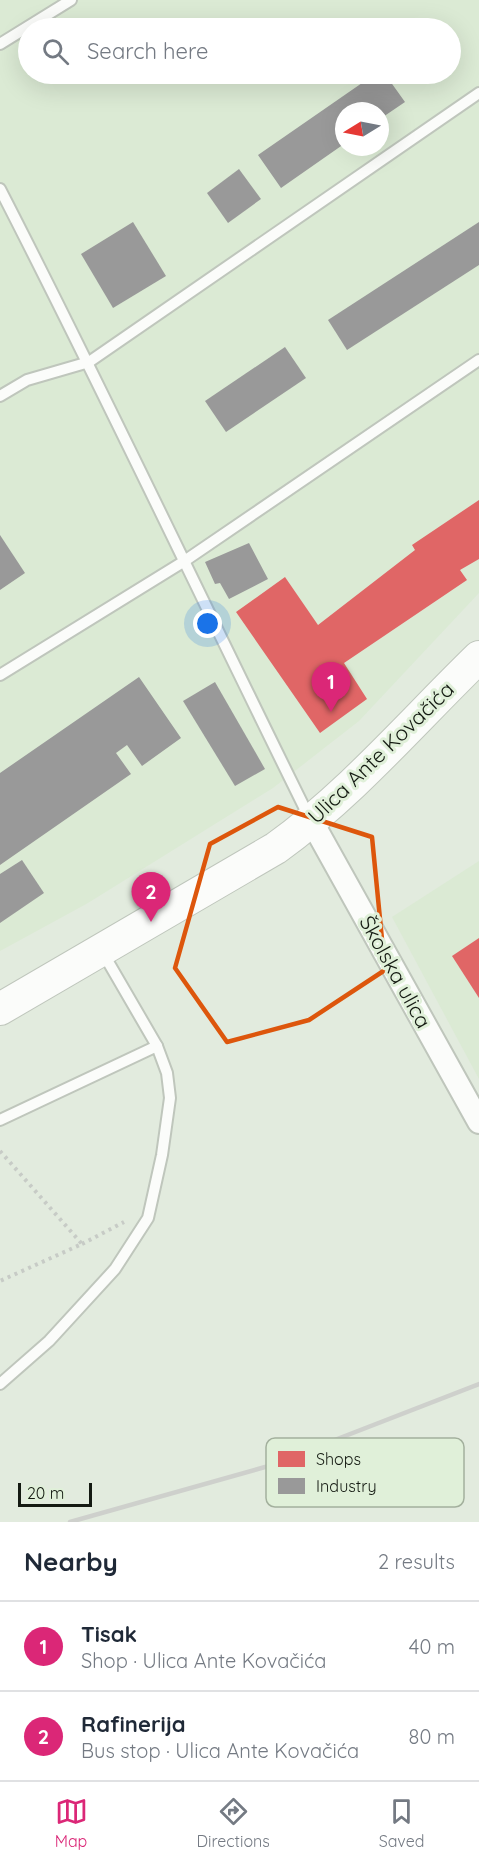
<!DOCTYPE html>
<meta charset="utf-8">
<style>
body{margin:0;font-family:Quicksand,sans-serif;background:#f2f2f3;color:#1f2937}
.compass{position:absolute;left:335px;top:102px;width:54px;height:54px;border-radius:50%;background:#fff;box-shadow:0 6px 24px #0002;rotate:260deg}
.scale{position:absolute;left:18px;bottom:15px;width:74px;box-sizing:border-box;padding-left:6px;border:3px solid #141a12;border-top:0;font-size:16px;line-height:21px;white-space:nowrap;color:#141a12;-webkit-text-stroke:4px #e0f0d9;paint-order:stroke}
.you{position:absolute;left:208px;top:624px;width:21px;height:21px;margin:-15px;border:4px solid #fff;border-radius:50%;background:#1a73e8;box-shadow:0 0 0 9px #1a73e833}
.badge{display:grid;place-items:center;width:39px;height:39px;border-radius:50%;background:#db2777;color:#fff;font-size:20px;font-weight:700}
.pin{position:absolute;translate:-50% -50px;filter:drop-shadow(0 2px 3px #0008)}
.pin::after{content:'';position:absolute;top:32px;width:21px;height:18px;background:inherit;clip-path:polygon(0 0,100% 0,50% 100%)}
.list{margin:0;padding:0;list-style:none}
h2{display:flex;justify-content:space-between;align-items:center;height:78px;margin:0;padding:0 24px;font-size:26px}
h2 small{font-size:20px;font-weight:400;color:#747a83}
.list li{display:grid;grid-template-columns:39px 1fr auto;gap:18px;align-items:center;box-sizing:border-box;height:90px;padding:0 24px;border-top:2px solid #e0e1e3}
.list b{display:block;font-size:22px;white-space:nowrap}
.list p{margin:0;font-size:20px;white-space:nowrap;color:#747a83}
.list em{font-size:20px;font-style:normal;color:#747a83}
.icon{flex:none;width:33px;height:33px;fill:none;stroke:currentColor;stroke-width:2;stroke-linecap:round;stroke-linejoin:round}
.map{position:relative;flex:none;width:479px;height:1522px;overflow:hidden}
.search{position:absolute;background:#fff;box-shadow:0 6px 24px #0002;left:18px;right:18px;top:18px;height:66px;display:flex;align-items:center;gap:15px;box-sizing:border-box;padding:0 21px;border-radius:33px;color:#747a83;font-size:22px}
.sheet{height:258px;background:#fff}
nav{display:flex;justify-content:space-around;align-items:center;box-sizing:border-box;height:84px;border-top:2px solid #e0e1e3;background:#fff;font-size:16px;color:#747a83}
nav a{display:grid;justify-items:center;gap:3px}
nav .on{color:#db2777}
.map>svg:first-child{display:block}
.built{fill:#dbead4;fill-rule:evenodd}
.shops{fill:#e06666}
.industry{fill:#999}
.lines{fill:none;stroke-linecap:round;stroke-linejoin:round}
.service-casing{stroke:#bfc6bc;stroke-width:14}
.minor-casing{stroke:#bfc6bc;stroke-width:26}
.secondary-casing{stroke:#bfc6bc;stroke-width:34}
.path{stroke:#c7cbc6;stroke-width:4;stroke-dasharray:3 4.5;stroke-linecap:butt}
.service{stroke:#fbfcfa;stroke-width:10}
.minor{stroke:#fbfcfa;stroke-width:22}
.secondary{stroke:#fbfcfa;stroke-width:32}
.rail{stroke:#ced0cc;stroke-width:4.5}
.marked{fill:none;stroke:#dd560c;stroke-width:4.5;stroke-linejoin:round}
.labels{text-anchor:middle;stroke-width:6;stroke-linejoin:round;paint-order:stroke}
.street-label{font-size:21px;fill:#141a12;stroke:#e0f0d9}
.key{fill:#e0f0d9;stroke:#a3b09d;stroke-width:1.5}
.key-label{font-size:16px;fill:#141a12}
</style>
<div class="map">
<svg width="479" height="1522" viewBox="0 0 479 1522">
<rect width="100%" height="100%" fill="#e2ebde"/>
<g class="built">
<path d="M0 0H479V593L359 721 273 788 88 903 0 951ZM28 28H450V74H28ZM344 111H380V147H344Z"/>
<polygon points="479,861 479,1079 392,917"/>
</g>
<g class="shops">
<polygon points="479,500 479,559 460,570 467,580 344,663 367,699 320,733 236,612 285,577 318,625 415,550 412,545"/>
<polygon points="479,938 479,998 452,956"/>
</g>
<g class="industry">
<polygon points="375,74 385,74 405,102 380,119 380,111 344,111 344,144 281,188 258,155"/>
<polygon points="239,169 261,199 228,223 207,193"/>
<polygon points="133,222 166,276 113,308 81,254"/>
<polygon points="479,222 479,265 347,350 328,320"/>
<polygon points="285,347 306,378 226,432 205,401"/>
<polygon points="0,535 25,573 0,590"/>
<polygon points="249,543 268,579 229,599 220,583 215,584 205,562"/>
<polygon points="139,677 181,738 142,766 127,745 116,753 131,774 0,865 0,773"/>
<polygon points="215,682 265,769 235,786 183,701"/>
<polygon points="22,860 44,893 0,923 0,874"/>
</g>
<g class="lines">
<defs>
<g id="service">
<polyline points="0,44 71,0"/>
<path d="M0 189C107 397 206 609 310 819"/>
<polyline points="0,396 27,380 89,362 479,93"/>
<polyline points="0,675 183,562 479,360"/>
<polyline points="0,1120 157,1046"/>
<polyline points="0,1384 49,1341 115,1269 148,1218 162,1155 170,1098 167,1073 157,1046 103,953"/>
</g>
<polyline id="minor" points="312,822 479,1122"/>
<path id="secondary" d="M0 1009 276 848C352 793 412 722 479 657"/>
</defs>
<use href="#service" class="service-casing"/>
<use href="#minor" class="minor-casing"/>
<use href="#secondary" class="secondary-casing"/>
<g class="path">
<polyline points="0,1151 82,1244 0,1281"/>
<polyline points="82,1244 124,1222"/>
</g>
<use href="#service" class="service"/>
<use href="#minor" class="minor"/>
<use href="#secondary" class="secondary"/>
<polyline class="rail" points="70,1522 265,1467 479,1384"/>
</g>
<path class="marked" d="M278 807 372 837 385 970 309 1020 227 1042 175 968 210 844Z"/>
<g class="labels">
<g class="street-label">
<text transform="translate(381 753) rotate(-44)" y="7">Ulica Ante Kovačića</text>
<text transform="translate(395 972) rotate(61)" y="7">Školska ulica</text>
</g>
</g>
<rect x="266" y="1438" width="198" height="69" rx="9" class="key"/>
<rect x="278" y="1451" width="27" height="16" fill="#e06666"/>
<rect x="278" y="1478" width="27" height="16" fill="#999"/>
<g class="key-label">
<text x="316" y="1465">Shops</text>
<text x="316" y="1492">Industry</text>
</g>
</svg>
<svg class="compass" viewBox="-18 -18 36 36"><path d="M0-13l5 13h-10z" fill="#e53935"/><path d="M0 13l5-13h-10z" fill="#747a83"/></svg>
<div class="scale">20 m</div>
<div class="you"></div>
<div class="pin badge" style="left:331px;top:712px">1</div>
<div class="pin badge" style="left:151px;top:922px">2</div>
<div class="search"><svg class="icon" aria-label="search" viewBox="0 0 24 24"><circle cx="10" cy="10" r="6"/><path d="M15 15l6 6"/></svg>Search here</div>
</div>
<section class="sheet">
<h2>Nearby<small>2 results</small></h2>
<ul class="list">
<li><span class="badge">1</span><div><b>Tisak</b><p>Shop · Ulica Ante Kovačića</p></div><em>40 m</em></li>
<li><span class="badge">2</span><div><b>Rafinerija</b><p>Bus stop · Ulica Ante Kovačića</p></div><em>80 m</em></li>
</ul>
</section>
<nav>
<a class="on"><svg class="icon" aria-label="map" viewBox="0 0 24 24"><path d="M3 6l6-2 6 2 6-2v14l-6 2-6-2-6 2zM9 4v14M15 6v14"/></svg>Map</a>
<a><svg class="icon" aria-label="directions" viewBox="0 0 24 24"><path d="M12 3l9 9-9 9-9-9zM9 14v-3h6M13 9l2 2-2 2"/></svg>Directions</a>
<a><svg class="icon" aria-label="saved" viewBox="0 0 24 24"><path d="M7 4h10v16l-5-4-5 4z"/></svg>Saved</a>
</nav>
